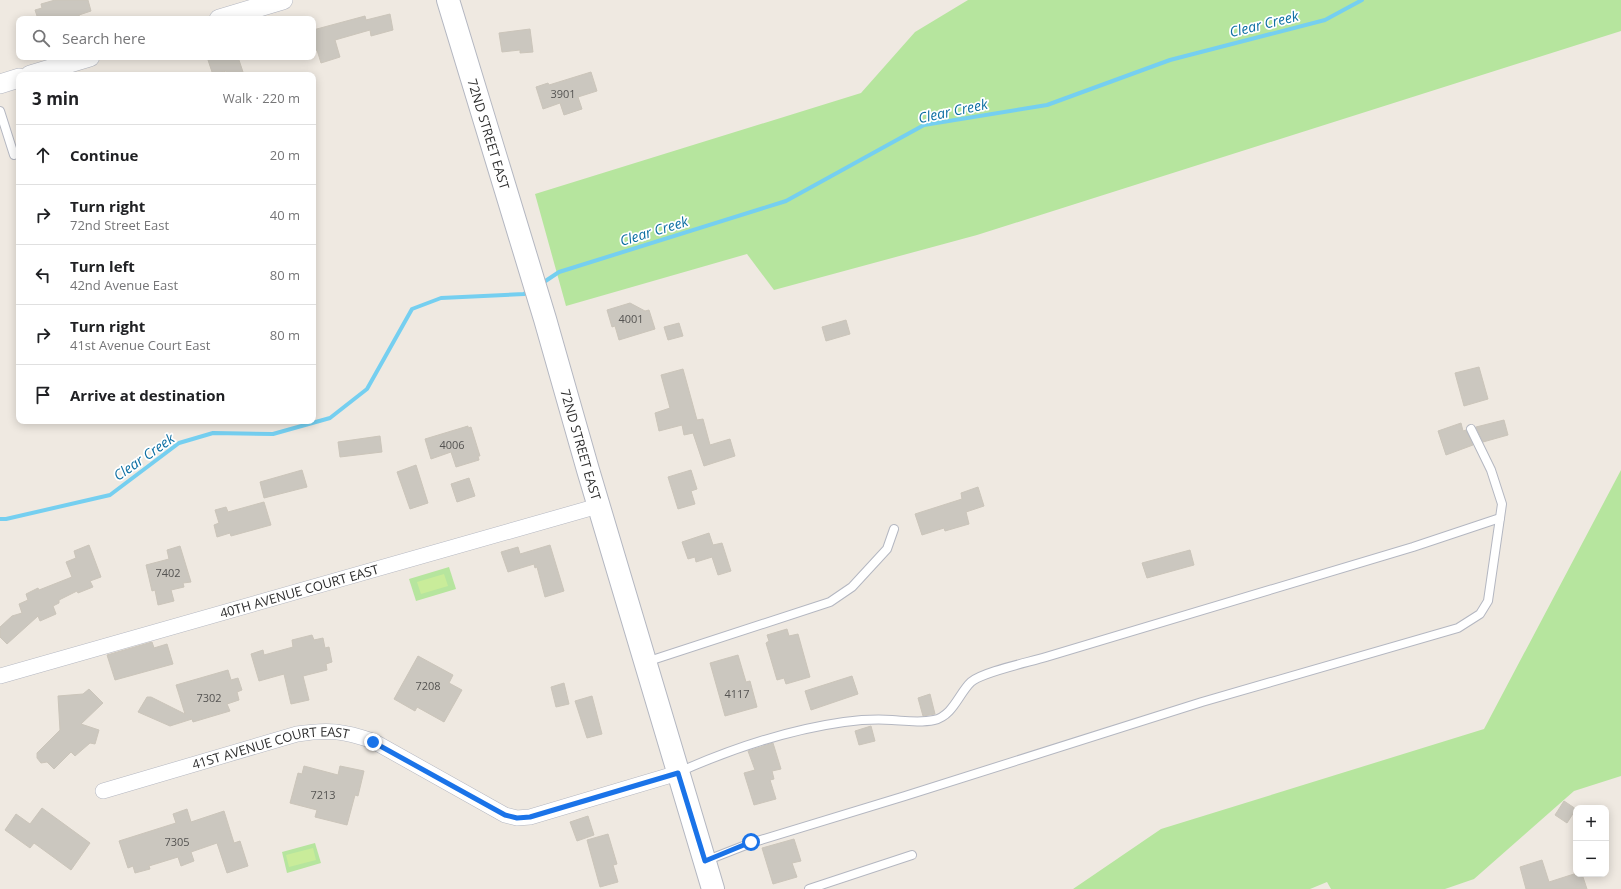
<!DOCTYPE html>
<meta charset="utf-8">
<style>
body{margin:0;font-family:"Open Sans",sans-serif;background:#f6f6f6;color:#202124}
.controls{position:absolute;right:12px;bottom:12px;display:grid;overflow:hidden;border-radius:8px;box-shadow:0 2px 10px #0003}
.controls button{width:36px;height:36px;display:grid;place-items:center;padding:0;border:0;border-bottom:1px solid #e0e0e0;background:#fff;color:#202124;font:20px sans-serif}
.stop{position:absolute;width:12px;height:12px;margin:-9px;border:3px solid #1a73e8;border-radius:50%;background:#fff}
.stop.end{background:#1a73e8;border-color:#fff;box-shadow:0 1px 4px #0008}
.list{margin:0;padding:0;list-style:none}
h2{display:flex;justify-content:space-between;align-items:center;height:52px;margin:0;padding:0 16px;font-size:17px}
h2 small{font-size:13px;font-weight:400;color:#757577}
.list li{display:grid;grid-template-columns:26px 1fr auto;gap:12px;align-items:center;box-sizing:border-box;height:60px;padding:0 16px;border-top:1px solid #e0e0e0}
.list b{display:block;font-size:15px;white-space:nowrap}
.list p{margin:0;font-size:13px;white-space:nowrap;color:#757577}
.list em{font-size:13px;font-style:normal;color:#757577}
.icon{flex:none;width:22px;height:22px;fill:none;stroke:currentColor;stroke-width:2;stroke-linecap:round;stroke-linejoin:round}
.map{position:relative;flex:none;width:1621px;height:889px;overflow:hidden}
.search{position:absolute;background:#fff;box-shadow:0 2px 10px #0003;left:16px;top:16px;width:300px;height:44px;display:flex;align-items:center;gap:10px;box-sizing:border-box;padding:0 14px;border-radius:8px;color:#757577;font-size:15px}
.panel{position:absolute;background:#fff;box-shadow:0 2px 10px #0003;left:16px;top:72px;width:300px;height:352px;border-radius:8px}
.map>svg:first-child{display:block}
.green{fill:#b6e59e}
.pitch{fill:#c9ec9a}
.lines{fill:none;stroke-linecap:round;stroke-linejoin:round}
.stream{stroke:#75cff0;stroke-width:4}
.building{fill:#cbc7bf;stroke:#cbc5ba}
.service-casing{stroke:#b4b7c1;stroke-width:10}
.minor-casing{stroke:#b4b7c1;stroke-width:16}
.tertiary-casing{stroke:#b4b7c1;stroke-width:20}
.secondary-casing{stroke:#b4b7c1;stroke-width:24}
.service{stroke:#fff;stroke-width:8}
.minor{stroke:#fff;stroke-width:15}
.tertiary{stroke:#fff;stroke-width:19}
.secondary{stroke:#fff;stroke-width:22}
.route{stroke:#1a73e8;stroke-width:5}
.labels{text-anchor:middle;stroke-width:3.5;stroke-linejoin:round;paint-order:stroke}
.number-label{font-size:11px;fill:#555452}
.street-label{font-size:13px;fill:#2e2e2e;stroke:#fff}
.water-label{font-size:14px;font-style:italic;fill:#0d6fa3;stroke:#fff}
</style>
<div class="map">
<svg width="1621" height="889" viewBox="0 0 1621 889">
<rect width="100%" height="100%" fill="#efe9e1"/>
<g class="green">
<polygon points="968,0 1621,0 1621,31 977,235 774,290 747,254 566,306 535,194 861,93 915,32"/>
<polygon points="1621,470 1621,776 1574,791 1474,879 1445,889 1331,889 1327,882 1310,889 1073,889 1161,829 1484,729"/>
<polygon points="449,567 456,589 416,601 409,579"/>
<polygon points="315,843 321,863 287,873 282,852"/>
</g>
<g class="pitch">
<polygon points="444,574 448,586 421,594 417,582"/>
<polygon points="313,848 316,860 289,867 286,855"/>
</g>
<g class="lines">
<g class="stream">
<polyline points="541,284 559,272 786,201 924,125 1047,105 1170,60 1325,20 1362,0"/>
<polyline points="0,519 6,519 110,495 179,443 213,433 273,434 330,418 367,389 412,309 441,298 524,294 530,290"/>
</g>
</g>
<g class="building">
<polygon points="55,0 88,0 91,11 79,15 80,19 38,19 35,10 42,8 41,4"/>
<polygon points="390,14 393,30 371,36 370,30 335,40 340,57 321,63 317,50 313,51 313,30 365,16 366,20"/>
<polygon points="530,29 533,52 520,53 520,50 502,52 499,33"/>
<polygon points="207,57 238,57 244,75 228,75 226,71 213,75"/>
<polygon points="591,72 597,91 578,97 582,109 564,115 560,103 543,109 536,87 548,83 549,85"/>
<polygon points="630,303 645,311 649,310 655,329 619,340 615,326 612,327 607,310"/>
<polygon points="846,320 850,334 826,341 822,327"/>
<polygon points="679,323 683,336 668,340 664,327"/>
<polygon points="1479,367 1488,399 1464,406 1455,373"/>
<polygon points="683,369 697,420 703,419 710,445 730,439 735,456 704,466 693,433 684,435 682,425 659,431 655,413 670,408 661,375"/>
<polygon points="1504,420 1508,435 1483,442 1476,427"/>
<polygon points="1461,423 1463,431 1466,430 1473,445 1446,455 1438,431"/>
<polygon points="468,426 468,428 471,427 480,456 478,456 479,460 456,467 451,452 431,459 425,439"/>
<polygon points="380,436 382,452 340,457 338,442"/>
<polygon points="416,465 428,503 410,509 397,472"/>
<polygon points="302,470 307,487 264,498 260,482"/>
<polygon points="691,470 697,489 691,491 695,504 678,509 668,477"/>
<polygon points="469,478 475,496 457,502 451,484"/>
<polygon points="978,487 984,506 966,512 969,524 945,531 944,528 922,535 915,514 962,499 961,493"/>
<polygon points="264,502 271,525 231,536 230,533 217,537 214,525 219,523 215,510 226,507 228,512"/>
<polygon points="709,533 713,545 722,543 731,571 718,575 712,557 696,562 695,557 688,559 682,542"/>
<polygon points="89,545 101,577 90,581 93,587 78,593 77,591 59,600 59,603 53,606 56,614 40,621 38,616 7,644 0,637 0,627 12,616 22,613 19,604 28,600 26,594 38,588 39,590 72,577 66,562 76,558 74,551"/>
<polygon points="550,545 564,591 545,597 537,567 535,568 534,564 508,572 501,552 518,547 520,554"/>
<polygon points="180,546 191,582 183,583 184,587 171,590 174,601 158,605 155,590 152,591 146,565 169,559 167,550"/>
<polygon points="1190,550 1194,565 1147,578 1142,563"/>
<polygon points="787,629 789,636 798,634 810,677 786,684 784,678 777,680 766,643 769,641 767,635"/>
<polygon points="312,635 314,640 323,638 325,648 329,647 332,662 326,664 327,670 303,676 309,700 291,704 284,674 259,681 251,654 263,650 264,655 293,647 292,640"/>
<polygon points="152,642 154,648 167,644 173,664 115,680 107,655"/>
<polygon points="738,655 746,682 750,681 757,707 725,716 710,663"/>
<polygon points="418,656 453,675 449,683 462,690 444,722 417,707 415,711 394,699"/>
<polygon points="228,670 231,680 238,678 242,690 237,692 239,700 227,704 230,711 193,722 192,719 170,726 138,712 147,697 151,697 185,714 176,685"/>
<polygon points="852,676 858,694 811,710 805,691"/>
<polygon points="564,683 569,704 556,707 551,687"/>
<polygon points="89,689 103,703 81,724 99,730 95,744 90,743 75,756 71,752 54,769 47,762 41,763 37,758 37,753 60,730 58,696 83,694"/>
<polygon points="930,694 935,714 923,716 918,698"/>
<polygon points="592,696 602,734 587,738 575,701"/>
<polygon points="871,726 875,741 859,745 855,731"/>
<polygon points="773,743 781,769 772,771 774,779 770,780 776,799 754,805 744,773 755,770 748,751"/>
<polygon points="304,766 338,775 340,766 364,771 358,796 355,795 347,825 315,817 317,810 290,803 298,773 302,774"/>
<polygon points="1564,801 1576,809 1567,823 1555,815"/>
<polygon points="42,808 90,843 71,870 34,843 30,848 5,830 16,814 30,824"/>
<polygon points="187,809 191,822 224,811 234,843 240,841 248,866 227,873 217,843 191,852 194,861 181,866 178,857 149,866 150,869 135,873 133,866 128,868 119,841 176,823 173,814"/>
<polygon points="588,816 594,835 577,841 570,822"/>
<polygon points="608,834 617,864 613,865 618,882 600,887 587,840"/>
<polygon points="794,839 801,861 792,863 797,877 773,884 762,848"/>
<polygon points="1542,860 1549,882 1574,874 1582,874 1587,889 1526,889 1520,867"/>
</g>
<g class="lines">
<defs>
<g id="service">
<polyline points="0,111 14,155"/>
<polyline points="646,662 830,602 852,587 887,549 894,529"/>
<path d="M679 772C731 749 787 730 844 722 859 720 877 719 892 720 907 721 920 723 934 720 953 716 959 693 971 682 982 672 1030 662 1046 657L1413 547 1500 518"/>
<polyline points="705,861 751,843 905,796 1202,702 1458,628 1480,614 1488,601 1502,504 1491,470 1471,429"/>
<polyline points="809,889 912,855"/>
</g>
<g id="minor">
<path id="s1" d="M0 676 598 506"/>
<path id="s2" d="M103 791 297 734C329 729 343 731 373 741L505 815 517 818 530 817 678 773"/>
</g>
<g id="tertiary">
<polyline points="219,19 283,0"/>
<polyline points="30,75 90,57"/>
<polyline points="0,84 19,78"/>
</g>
<g id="secondary">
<path id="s3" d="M448 0 545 319 588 470 713 889"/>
</g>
</defs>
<use href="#service" class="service-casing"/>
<use href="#minor" class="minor-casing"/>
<use href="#tertiary" class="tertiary-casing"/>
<use href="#secondary" class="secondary-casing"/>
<use href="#service" class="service"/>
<use href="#minor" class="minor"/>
<use href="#tertiary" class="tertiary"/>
<use href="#secondary" class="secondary"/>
</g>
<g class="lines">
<polyline class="route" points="373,742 505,815 517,818 530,817 678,773 705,861 751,842"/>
</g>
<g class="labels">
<g class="number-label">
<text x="563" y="98">3901</text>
<text x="631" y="323">4001</text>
<text x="452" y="449">4006</text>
<text x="168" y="577">7402</text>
<text x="428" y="690">7208</text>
<text x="737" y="698">4117</text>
<text x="209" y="702">7302</text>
<text x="323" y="799">7213</text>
<text x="177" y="846">7305</text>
</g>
<g class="street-label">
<text dy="5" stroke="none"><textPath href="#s3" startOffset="140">72ND STREET EAST</textPath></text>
<text dy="5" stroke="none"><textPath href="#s3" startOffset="464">72ND STREET EAST</textPath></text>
<text dy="5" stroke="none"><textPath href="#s1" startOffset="311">40TH AVENUE COURT EAST</textPath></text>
<text dy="5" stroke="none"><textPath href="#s2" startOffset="174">41ST AVENUE COURT EAST</textPath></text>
</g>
<g class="water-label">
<text transform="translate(1264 24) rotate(-14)" y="5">Clear Creek</text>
<text transform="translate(953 111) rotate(-12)" y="5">Clear Creek</text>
<text transform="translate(654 231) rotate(-17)" y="5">Clear Creek</text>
<text transform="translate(144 457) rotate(-35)" y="5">Clear Creek</text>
</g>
</g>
</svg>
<div class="controls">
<button>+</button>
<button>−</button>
</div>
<div class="stop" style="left:751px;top:842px"></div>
<div class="stop end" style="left:373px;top:742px"></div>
<div class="search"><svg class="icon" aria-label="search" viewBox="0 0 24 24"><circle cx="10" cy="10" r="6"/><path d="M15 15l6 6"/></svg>Search here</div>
<section class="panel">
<h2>3 min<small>Walk · 220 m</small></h2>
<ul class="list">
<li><svg class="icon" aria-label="ahead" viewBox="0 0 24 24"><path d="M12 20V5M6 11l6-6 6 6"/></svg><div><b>Continue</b></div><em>20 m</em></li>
<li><svg class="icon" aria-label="right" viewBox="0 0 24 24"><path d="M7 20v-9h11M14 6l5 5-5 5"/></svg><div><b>Turn right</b><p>72nd Street East</p></div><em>40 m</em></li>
<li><svg class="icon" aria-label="left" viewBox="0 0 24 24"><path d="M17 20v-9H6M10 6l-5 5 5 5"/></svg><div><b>Turn left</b><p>42nd Avenue East</p></div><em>80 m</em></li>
<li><svg class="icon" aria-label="right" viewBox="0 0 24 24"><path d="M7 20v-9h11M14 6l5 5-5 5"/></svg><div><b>Turn right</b><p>41st Avenue Court East</p></div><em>80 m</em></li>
<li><svg class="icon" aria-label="arrive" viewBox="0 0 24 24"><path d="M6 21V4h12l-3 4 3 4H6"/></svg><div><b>Arrive at destination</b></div></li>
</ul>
</section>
</div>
